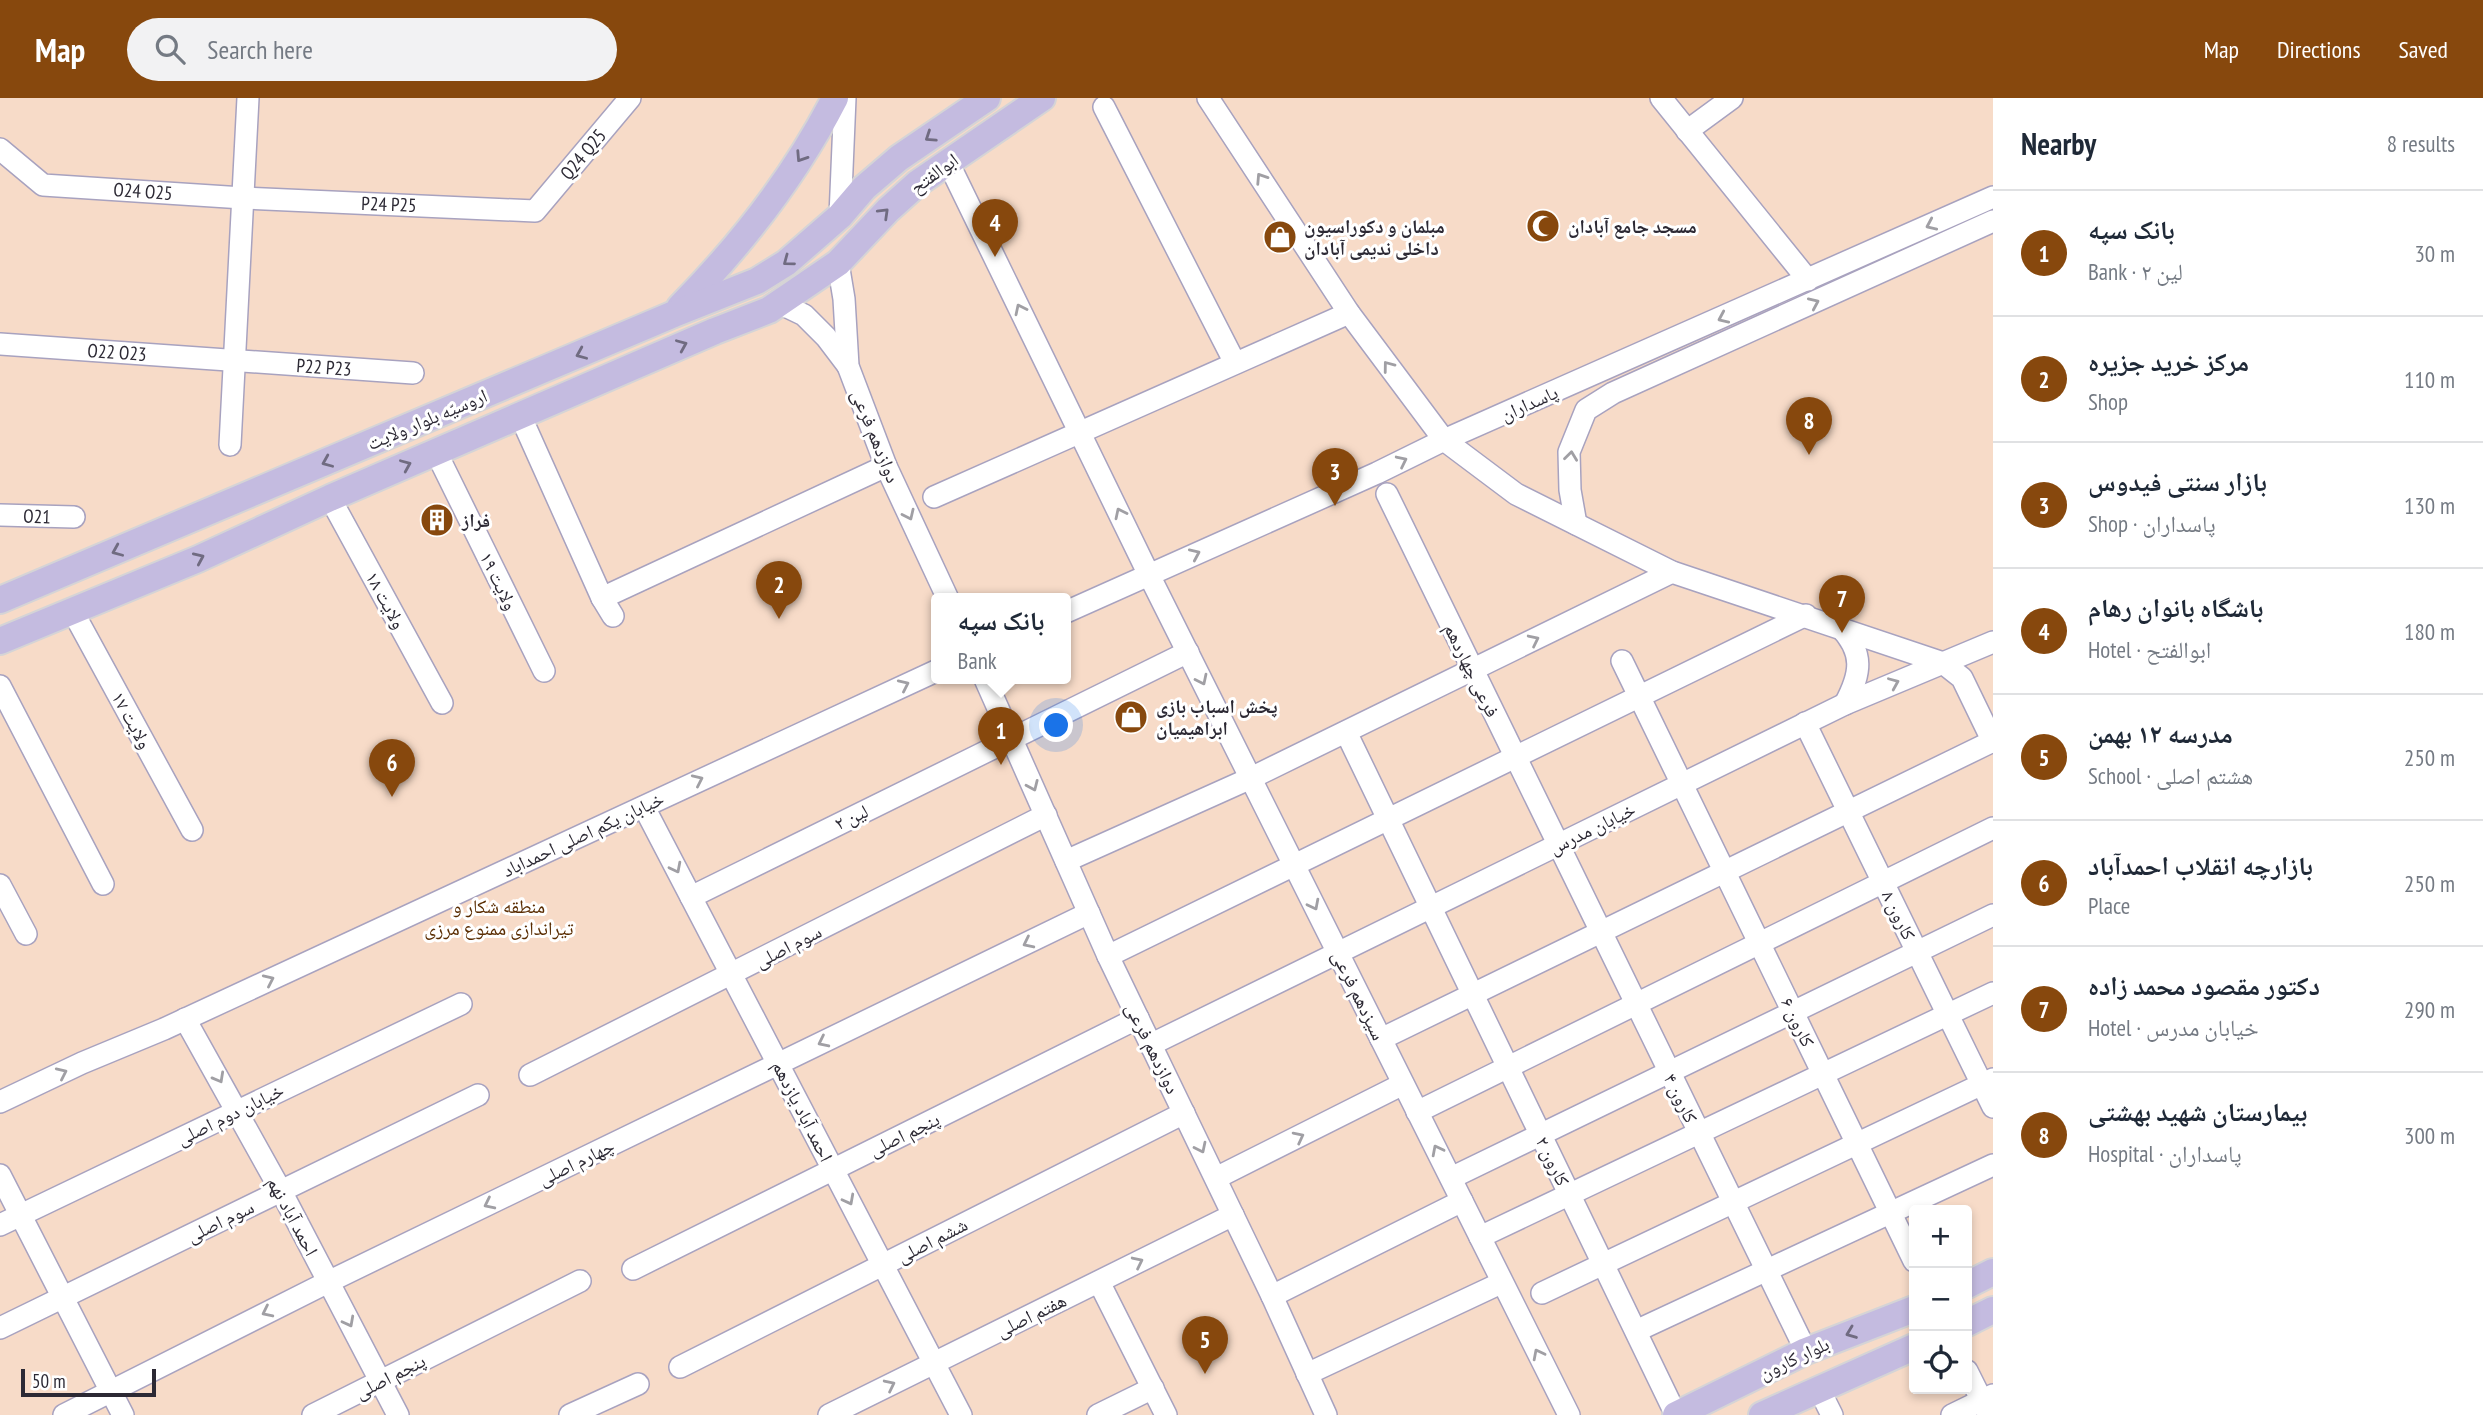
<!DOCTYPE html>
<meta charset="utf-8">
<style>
body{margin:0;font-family:"PT Sans Narrow","Noto Naskh Arabic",sans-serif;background:#f2f2f3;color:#1f2937}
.controls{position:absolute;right:21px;bottom:21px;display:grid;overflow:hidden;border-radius:7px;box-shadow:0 4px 10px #0003}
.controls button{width:63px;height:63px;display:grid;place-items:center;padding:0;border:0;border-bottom:2px solid #e0e1e3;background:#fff;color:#1f2937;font:35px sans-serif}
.scale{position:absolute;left:21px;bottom:18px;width:135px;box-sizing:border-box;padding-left:7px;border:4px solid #2c2934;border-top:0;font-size:19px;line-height:24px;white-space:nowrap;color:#2c2934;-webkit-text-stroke:5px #fff;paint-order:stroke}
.you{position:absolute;left:1057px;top:628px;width:24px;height:24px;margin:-18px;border:5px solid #fff;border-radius:50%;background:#1a73e8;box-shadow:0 0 0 10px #1a73e833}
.badge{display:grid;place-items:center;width:46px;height:46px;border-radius:50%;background:#87480d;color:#fff;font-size:23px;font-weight:700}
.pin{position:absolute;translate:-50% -58px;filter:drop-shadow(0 2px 4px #0008)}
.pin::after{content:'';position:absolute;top:37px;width:24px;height:21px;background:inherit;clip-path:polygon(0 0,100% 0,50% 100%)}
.popup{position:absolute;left:931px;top:495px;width:140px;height:91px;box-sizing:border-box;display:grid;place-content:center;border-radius:7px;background:#fff;filter:drop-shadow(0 2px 5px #0005);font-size:23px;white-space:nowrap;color:#747a83}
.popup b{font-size:26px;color:#1f2937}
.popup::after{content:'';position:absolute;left:50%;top:100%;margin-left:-14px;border:14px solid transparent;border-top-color:#fff}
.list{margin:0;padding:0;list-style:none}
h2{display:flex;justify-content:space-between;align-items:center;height:91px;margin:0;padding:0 28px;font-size:30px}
h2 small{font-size:23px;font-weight:400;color:#747a83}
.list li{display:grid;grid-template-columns:46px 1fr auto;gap:21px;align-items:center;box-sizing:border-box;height:126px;padding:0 28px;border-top:2px solid #e0e1e3}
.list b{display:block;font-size:26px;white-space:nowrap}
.list p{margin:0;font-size:23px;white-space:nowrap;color:#747a83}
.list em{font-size:23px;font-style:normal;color:#747a83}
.icon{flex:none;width:38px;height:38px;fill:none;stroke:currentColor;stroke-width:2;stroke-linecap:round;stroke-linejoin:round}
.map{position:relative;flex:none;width:1993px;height:1317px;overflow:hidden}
header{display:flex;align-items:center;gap:42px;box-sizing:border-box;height:98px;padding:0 35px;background:#87480d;color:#fff}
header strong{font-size:33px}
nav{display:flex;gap:38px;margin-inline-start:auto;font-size:24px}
.search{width:490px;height:63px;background:#f2f2f3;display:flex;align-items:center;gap:18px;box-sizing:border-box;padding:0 24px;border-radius:38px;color:#747a83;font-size:26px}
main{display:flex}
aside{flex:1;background:#fff}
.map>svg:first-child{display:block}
.green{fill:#f7dbc8;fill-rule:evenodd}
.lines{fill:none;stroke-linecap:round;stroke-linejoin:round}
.minor-casing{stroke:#a8a2bf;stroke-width:24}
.major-casing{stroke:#d5d4d6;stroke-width:30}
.minor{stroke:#fff;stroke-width:21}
.major{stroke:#c4bbe0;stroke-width:26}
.oneway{stroke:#706b81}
.oneway2{stroke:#a09fa4}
.labels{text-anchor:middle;stroke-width:6;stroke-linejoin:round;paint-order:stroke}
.street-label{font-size:19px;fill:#2c2934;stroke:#fff}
.poi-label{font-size:19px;font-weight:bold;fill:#2c2934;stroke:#fff;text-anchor:start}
.park-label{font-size:19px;fill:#592c01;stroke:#fff}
</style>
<header>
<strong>Map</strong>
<div class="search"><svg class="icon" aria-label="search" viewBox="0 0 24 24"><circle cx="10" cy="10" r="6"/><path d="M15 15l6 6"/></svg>Search here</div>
<nav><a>Map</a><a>Directions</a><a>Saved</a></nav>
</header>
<main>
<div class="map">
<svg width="1993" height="1317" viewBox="0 0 1993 1317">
<rect width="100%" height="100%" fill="#f9f8fe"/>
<path class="green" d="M0 0H1993V1317H0ZM936 501H1066V581H936ZM1914 1112H1967V1291H1914Z"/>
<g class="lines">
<defs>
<g id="minor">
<polyline points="1208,0 1349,215 1444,342 1516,396 1672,474 1943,565 1962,580 1993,644"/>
<polyline points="1661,0 1808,182"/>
<polyline points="1104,9 1235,265"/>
<polyline points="1687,33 1732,0"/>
<polyline points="0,51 43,87 243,100 535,113 630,0"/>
<polyline points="948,64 1149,477 1569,1317"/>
<polyline points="840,118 845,0"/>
<polyline points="838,165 844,201 848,268 886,368 948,501"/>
<polyline points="779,205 804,217 826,239 848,268"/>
<polyline points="0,246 413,275"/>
<polyline points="520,317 602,500 613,518"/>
<polyline points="230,347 248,0"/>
<polyline points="436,354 544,573"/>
<polyline points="1387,396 1806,1253"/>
<polyline points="934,399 1349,215"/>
<polyline points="330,400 442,605"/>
<polyline points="0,417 74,419"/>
<polyline points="1576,426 1570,392 1569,354 1586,312 1613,295 1993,123"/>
<polyline points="602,500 886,368"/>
<polyline points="72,512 192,732"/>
<polyline points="1066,514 1377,375 1444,342 1993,99"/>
<path d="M1839 528C1865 555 1861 576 1845 606"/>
<polyline points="1622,563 1914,1163"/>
<polyline points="985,581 1108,858 1272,1198 1326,1317"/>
<polyline points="0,588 103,786"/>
<polyline points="1805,625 1993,1009"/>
<polyline points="1346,634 1676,1317"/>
<polyline points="644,709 961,1317"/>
<polyline points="1066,763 1251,680 1672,474"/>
<polyline points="0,787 26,836"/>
<polyline points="691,799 1188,554"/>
<polyline points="1108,858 1806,517"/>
<polyline points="185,921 281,1093 398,1317"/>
<polyline points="1381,941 1993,643"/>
<polyline points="1150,947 1845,606 1993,544"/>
<polyline points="530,977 1046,717"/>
<polyline points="0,1004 82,965 164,931 936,573"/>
<polyline points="1417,1014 1993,730"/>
<polyline points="0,1077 123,1317"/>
<polyline points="1216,1080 1403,986"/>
<polyline points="1451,1080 1993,817"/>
<polyline points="0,1127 461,906"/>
<polyline points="1480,1139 1993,895"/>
<polyline points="633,1171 1138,920"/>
<polyline points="1099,1184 1166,1317"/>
<polyline points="1542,1195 1993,981"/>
<polyline points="1272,1198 1462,1103"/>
<polyline points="0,1230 478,997"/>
<polyline points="1636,1233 1993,1067"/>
<polyline points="680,1269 1184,1015"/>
<polyline points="1967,1273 1989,1317"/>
<polyline points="1307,1276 1501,1185"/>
<polyline points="1819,1291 1832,1317"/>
<polyline points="64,1317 328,1184 1089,815"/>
<polyline points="313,1317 580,1183"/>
<polyline points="570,1317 638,1286"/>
<polyline points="829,1317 1233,1117"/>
<polyline points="1098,1317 1153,1290"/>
<polyline points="1952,1317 1993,1297"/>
</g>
<g id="major">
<path d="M680 209C741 147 795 78 835 0"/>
<polyline points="0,502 674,216 757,183 786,165 840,118 864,90 899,60 987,0"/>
<polyline points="0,543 198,461 330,400 715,233 769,212 838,165 888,112 918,85 1042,0"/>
<polyline points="1967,1187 1993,1174"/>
<polyline points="1967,1225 1993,1212"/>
<polyline points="1676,1317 1806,1253 1914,1211"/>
<polyline points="1762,1317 1914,1249"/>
</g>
</defs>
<use href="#minor" class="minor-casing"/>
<use href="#major" class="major-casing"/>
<use href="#minor" class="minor"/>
<use href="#major" class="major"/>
</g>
<defs><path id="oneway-chevron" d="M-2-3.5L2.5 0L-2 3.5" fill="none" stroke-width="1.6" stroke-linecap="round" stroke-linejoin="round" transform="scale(1.75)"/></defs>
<g class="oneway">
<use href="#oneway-chevron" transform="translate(930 39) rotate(146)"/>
<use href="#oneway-chevron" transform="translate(801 59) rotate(123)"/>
<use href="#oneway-chevron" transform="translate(884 115) rotate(-44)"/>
<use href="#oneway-chevron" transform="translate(788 163) rotate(143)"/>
<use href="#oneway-chevron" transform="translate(682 247) rotate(-23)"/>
<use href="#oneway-chevron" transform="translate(581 256) rotate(157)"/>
<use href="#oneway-chevron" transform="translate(327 364) rotate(157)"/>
<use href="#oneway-chevron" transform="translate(406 367) rotate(-23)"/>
<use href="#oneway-chevron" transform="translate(117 453) rotate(157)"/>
<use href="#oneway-chevron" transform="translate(199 460) rotate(-24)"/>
<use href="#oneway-chevron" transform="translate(1851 1235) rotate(159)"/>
</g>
<g class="oneway2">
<use href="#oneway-chevron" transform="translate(1261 80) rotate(-123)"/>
<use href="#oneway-chevron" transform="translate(1931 127) rotate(156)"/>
<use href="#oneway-chevron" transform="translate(1814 205) rotate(-24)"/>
<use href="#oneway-chevron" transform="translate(1020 211) rotate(-116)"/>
<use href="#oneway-chevron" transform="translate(1723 220) rotate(156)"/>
<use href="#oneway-chevron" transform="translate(1388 268) rotate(-127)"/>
<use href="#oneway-chevron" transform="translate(1571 358) rotate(-83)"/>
<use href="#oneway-chevron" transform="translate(1402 363) rotate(-26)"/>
<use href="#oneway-chevron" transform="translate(1120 415) rotate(-116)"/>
<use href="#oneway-chevron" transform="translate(909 417) rotate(65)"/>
<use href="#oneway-chevron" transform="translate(1195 456) rotate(-24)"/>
<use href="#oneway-chevron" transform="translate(1534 542) rotate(-26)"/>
<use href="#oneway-chevron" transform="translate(1202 582) rotate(64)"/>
<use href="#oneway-chevron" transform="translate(1894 585) rotate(-23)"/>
<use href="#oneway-chevron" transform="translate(904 587) rotate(-25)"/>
<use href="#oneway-chevron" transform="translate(698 682) rotate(-25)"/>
<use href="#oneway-chevron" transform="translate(1033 688) rotate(66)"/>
<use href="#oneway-chevron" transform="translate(676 770) rotate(63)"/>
<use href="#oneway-chevron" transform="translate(1314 807) rotate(63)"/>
<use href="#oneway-chevron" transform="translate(1028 845) rotate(154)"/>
<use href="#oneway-chevron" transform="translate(269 882) rotate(-25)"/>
<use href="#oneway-chevron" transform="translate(823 944) rotate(154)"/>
<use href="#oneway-chevron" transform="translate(62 975) rotate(-25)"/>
<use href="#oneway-chevron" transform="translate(219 980) rotate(61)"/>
<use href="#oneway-chevron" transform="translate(1299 1039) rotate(-27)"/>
<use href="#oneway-chevron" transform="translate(1201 1050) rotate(64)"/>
<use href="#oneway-chevron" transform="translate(1437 1052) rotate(-117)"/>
<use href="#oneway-chevron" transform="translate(849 1102) rotate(62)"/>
<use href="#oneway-chevron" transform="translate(489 1106) rotate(154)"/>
<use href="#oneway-chevron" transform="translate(1138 1164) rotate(-26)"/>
<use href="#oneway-chevron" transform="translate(267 1214) rotate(154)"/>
<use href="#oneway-chevron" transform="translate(349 1224) rotate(62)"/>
<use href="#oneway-chevron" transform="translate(1538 1256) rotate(-117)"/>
<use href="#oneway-chevron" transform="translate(890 1287) rotate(-26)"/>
</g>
<defs>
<symbol id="mosque-disc" viewBox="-11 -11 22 22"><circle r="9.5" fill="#87480d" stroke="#fff"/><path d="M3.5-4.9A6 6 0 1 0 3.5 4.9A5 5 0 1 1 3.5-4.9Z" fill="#fff"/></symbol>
<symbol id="shop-disc" viewBox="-11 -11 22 22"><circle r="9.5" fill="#87480d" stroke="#fff"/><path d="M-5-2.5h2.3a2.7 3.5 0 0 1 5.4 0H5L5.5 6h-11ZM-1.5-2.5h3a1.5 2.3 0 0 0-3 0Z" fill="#fff"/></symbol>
<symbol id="building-disc" viewBox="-11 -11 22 22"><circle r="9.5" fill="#87480d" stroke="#fff"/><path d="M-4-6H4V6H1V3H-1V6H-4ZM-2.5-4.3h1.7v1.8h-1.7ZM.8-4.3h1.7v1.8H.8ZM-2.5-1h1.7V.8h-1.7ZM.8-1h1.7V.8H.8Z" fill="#fff"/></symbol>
</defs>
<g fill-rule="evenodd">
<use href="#mosque-disc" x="1524" y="109" width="38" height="38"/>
<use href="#shop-disc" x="1261" y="120" width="38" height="38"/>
<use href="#building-disc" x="418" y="403" width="38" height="38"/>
<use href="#shop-disc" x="1112" y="600" width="38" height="38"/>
</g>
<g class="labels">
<g class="street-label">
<text transform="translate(583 56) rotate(-50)" y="7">Q24 Q25</text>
<text transform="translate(934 75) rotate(-36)" y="7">ابوالفتح</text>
<text transform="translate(143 93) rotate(4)" y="7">O24 O25</text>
<text transform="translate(389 106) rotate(2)" y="7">P24 P25</text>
<text transform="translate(117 254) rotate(4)" y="7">O22 O23</text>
<text transform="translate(324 269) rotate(4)" y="7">P22 P23</text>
<text transform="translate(1529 305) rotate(-24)" y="7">پاسداران</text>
<text transform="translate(427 321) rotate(-23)" y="7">اروسیّه بلوار ولایت</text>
<text transform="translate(876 338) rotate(68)" y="7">دوازدهم فرعی</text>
<text transform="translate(37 418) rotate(2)" y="7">O21</text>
<text transform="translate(499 483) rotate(64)" y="7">ولایت ۱۹</text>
<text transform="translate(386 502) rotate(61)" y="7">ولایت ۱۸</text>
<text transform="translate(1472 572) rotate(64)" y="7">فرعی چهاردهم</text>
<text transform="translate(132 622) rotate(61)" y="7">ولایت ۱۷</text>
<text transform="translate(851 719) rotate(-26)" y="7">لین ۲</text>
<text transform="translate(1592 730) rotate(-26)" y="7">خیابان مدرس</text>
<text transform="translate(583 736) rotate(-25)" y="7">خیابان یکم اصلی احمداباد</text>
<text transform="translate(1899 817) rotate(64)" y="7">کارون ۸</text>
<text transform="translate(788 848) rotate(-27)" y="7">سوم اصلی</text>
<text transform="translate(1359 897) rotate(64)" y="7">سیزدهم فرعی</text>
<text transform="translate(1798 924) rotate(64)" y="7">کارون ۶</text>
<text transform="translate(1153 950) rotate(64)" y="7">دوازدهم فرعی</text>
<text transform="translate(1681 1000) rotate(64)" y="7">کارون ۴</text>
<text transform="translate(803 1013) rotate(63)" y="7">احمد آباد یازدهم</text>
<text transform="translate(230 1016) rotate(-26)" y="7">خیابان دوم اصلی</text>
<text transform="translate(904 1036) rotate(-26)" y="7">پنجم اصلی</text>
<text transform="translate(1553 1063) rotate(64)" y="7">کارون ۲</text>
<text transform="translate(576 1064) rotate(-26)" y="7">چهارم اصلی</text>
<text transform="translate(293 1118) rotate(62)" y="7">احمد آباد نهم</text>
<text transform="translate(220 1123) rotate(-26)" y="7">سوم اصلی</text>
<text transform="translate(932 1142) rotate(-27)" y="7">ششم اصلی</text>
<text transform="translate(1031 1217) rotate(-26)" y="7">هفتم اصلی</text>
<text transform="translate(1794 1260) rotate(-25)" y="7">بلوار کارون</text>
<text transform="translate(390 1278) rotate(-27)" y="7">پنجم اصلی</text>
</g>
<g class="poi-label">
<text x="1304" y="135">مبلمان و دکوراسیون<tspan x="1304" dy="22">داخلی ندیمی آبادان</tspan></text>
<text x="1568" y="135">مسجد جامع آبادان</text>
<text x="462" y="429">فراز</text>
<text x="1156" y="615">پخش اسباب بازی<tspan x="1156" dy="22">ابراهیمیان</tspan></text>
</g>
<g class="park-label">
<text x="499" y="815">منطقه شکار و<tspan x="499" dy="22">تیراندازی ممنوع مرزی</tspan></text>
</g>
</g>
</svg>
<div class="controls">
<button>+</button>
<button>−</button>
<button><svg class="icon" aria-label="locate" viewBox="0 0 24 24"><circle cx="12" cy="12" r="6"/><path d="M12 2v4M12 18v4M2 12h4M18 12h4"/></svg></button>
</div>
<div class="scale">50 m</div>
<div class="you"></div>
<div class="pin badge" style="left:1001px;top:667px">1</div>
<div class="popup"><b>بانک سپه</b>Bank</div>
<div class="pin badge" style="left:779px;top:521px">2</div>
<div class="pin badge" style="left:1335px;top:408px">3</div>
<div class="pin badge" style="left:995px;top:159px">4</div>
<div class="pin badge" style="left:1205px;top:1276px">5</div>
<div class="pin badge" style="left:392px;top:699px">6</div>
<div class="pin badge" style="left:1842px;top:535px">7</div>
<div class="pin badge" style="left:1809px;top:357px">8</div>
</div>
<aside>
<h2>Nearby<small>8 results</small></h2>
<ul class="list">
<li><span class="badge">1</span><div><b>بانک سپه</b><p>Bank · لین ۲</p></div><em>30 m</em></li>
<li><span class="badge">2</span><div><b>مرکز خرید جزیره</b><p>Shop</p></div><em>110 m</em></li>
<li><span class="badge">3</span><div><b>بازار سنتی فیدوس</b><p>Shop · پاسداران</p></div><em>130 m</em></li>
<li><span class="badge">4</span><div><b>باشگاه بانوان رهام</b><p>Hotel · ابوالفتح</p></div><em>180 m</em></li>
<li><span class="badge">5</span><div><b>مدرسه ۱۲ بهمن</b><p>School · هشتم اصلی</p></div><em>250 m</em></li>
<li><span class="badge">6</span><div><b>بازارچه انقلاب احمدآباد</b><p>Place</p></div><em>250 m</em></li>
<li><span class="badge">7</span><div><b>دكتور مقصود محمد زاده</b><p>Hotel · خیابان مدرس</p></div><em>290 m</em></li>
<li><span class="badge">8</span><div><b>بیمارستان شهید بهشتی</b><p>Hospital · پاسداران</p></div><em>300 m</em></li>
</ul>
</aside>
</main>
